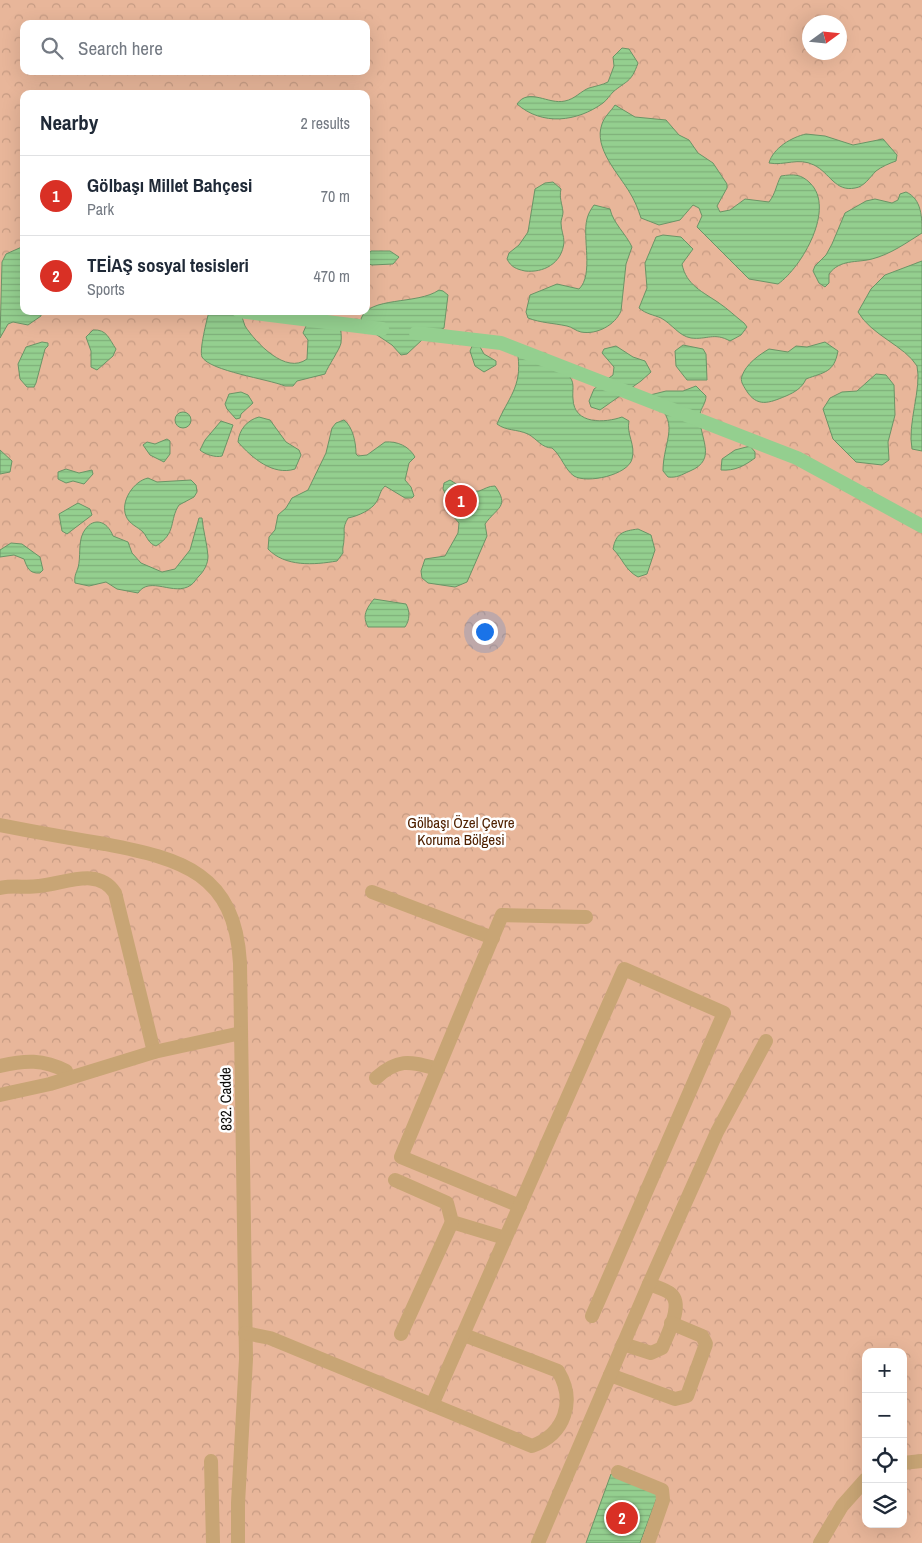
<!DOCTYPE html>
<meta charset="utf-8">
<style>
body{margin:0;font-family:"Archivo Narrow",sans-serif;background:#f2f2f3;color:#1f2937}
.controls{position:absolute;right:15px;bottom:15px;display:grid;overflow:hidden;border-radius:10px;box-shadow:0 5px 20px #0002}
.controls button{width:45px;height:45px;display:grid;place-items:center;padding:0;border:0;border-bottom:1px solid #e0e1e3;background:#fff;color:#1f2937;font:25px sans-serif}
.compass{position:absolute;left:802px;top:15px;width:45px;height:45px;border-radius:50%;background:#fff;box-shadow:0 5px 20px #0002;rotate:75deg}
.you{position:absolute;left:484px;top:631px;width:18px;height:18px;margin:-12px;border:4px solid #fff;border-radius:50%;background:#1a73e8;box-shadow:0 0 0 8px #1a73e833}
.badge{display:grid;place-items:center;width:32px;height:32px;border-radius:50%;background:#d93025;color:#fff;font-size:16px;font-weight:700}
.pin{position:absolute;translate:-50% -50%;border:2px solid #fff;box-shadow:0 1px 5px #0006}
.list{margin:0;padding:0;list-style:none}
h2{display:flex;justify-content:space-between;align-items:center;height:65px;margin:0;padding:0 20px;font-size:21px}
h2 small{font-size:16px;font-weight:400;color:#747a83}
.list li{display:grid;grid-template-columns:32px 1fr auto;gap:15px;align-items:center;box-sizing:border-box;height:80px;padding:0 20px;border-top:1px solid #e0e1e3}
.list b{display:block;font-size:19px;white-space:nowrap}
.list p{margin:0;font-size:16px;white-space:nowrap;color:#747a83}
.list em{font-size:16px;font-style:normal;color:#747a83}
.icon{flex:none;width:28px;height:28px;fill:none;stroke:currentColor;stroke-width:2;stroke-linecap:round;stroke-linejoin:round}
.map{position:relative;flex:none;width:922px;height:1543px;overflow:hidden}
.search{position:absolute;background:#fff;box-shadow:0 5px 20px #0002;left:20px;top:20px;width:350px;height:55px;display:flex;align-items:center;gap:12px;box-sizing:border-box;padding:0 18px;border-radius:10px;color:#747a83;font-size:19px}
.panel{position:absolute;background:#fff;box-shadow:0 5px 20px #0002;left:20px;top:90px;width:350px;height:225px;border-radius:10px}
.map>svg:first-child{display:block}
.park{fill:url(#park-crowns);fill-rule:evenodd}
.water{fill:url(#water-rules);stroke:#6b9466}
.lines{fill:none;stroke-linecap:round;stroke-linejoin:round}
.canal{stroke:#94cf8f;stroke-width:14}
.minor{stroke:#c8a575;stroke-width:14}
.labels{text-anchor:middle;stroke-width:5;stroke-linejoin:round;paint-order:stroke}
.park-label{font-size:15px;fill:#4f2000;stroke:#fff}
.street-label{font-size:15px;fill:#0c0b08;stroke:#fff}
</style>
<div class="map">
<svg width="922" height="1543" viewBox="0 0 922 1543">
<defs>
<pattern id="park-crowns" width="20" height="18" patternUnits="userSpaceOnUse" patternTransform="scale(1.25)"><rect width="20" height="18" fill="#e8b69a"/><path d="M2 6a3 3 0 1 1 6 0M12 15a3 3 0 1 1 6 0" fill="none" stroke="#c69b83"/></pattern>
<pattern id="water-rules" width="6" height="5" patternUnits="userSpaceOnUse" patternTransform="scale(1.25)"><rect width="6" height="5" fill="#94cf8f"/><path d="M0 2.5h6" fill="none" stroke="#7eb07a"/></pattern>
</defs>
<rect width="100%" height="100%" fill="#f3f1e6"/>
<path class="park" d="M0 0H922V1543H0ZM810 22H840V52H810ZM24 24H366V71H24ZM24 94H366V311H24ZM866 1352H903V1524H866Z"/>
<g class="water">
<path d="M622 48 629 49 638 63C631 83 627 80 613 92 610 95 607 100 603 103 577 122 542 126 517 104 529 87 548 105 565 101 575 99 581 91 589 88 596 86 602 85 608 82L614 66 613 57Z"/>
<path d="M615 105 635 117 666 120 679 135 689 140 698 153 713 163 727 184V188L717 206 720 212 730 210 745 199 769 202C776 193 776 185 781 176 794 174 801 174 810 183 836 208 802 267 778 284L749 279 697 227 702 216 699 208 693 205 680 220 659 225 641 218C638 209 635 201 630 193 619 174 593 148 602 124 604 117 611 111 615 105Z"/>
<path d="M806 134 825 136 853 145 883 139 897 155 896 161C890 163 881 167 876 171 870 177 864 187 855 188 835 192 830 173 814 165 798 157 785 166 769 163 773 148 792 137 806 134Z"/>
<path d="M553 182 561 189C559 198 562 203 563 212 563 216 561 219 561 223 561 230 564 236 564 242 562 264 543 273 525 271 516 269 511 267 507 259L509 253 519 245 528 232 535 189 545 183Z"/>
<path d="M906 192C922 199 922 218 922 233 906 243 891 254 872 259 856 263 840 259 829 274V283L825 287 819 283 813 271 815 266 826 255 832 244 845 213 866 201 875 199 892 203 898 200 900 194Z"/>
<path d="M594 205 610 209C613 223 626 234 632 247L626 264 621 311C615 325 597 335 581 332 576 331 572 327 567 326 553 323 541 323 528 318L526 312 530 295 557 284 579 289C594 275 582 237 587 219 588 214 591 209 594 205Z"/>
<path d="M663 235 681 237 693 249 682 264C686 285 703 292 719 303 728 309 736 317 744 323L747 327 741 335 730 341C714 332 707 340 691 338 679 336 672 324 661 318 654 315 646 314 639 308L647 288 645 263 656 237Z"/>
<polygon points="24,246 24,311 41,311 41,316 28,325 13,322 8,324 0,338 2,262 6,254"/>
<polygon points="371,251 390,251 399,257 393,264 372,265 366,263 367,256"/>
<path d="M922 261V451L912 449C907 424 922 388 917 366 905 346 871 335 858 312L871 289 885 275Z"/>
<path d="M439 290 443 291 448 295 444 328 423 339 407 354 401 355 392 345 368 329 361 319C368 296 418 305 439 290Z"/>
<path d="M209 311H240C242 316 243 321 245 326 256 343 286 375 307 359L308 340 303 333 306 326C325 314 344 314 341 343 340 349 328 366 325 374L297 381 293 386H285C268 379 210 371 202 357 199 350 207 320 209 311Z"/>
<path d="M93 330C107 329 109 339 116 349L113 356 97 370 91 367V351L86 337Z"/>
<polygon points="42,342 48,343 48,346 45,349 36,383 34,387 27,387 20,379 18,364 26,347"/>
<path d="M825 342 838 351C834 373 824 372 806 379 802 388 795 392 786 396 769 403 757 408 746 390 743 385 740 381 742 376 746 364 759 355 769 349L788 352 796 346 807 347Z"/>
<polygon points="473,344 479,345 484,354 496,361 496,365 484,372 475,366 470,351"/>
<polygon points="683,345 703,349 706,354 707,380 687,380 676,366 675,351"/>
<polygon points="616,346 633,357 645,361 651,372 641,381 600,410 591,407 589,401 594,389 613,375 614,367 602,353 604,349"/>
<path d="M526 353C534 356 566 371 570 377 575 384 572 391 573 399 574 425 605 423 622 417L629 421C626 434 636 445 632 459 628 475 587 484 574 476 565 470 561 455 552 448 542 448 537 439 528 434 517 429 506 431 497 424 508 398 522 387 518 356Z"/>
<polygon points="876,374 886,375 894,385 895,415 888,442 889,460 882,465 856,462 833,439 823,409 830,398 842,392 857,391"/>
<path d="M696 386 706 396C706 403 701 408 700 414 698 437 719 459 690 471 681 475 677 478 668 477L663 471C663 440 683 421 650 400V395L666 391H683Z"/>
<polygon points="241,392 248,395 253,403 241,414 240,418 236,419 227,409 225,404 229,394"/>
<circle cx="183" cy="420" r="8"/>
<path d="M259 417 270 420 286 442 299 450 301 455 295 469C273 476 252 458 238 442 239 430 247 420 259 417Z"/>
<path d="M344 420C353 427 356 443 356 454L358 456 367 455 385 442C397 441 409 446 415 457L409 463 405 480 411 487 414 496 412 498H405L385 486C380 491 380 495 377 501 372 510 358 516 348 518 342 529 345 529 344 539 344 545 342 547 343 553L337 561C314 565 285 567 268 549L269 537 275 530 278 515 286 508 292 498 308 490 326 453 332 428 336 423Z"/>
<path d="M221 421 233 425 222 456C216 458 204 454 200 450L205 440Z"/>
<polygon points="167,439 170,441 170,454 164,462 150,455 143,445 147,442 155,444"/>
<path d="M750 446 755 452V458C744 466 735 471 721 470L722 459 735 450Z"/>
<polygon points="0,450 12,461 10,472 0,474"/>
<polygon points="66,469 79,473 92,470 93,474 84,484 73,481 66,483 58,479 58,472"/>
<path d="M148 478 157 482 191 480 196 485 197 492 194 497 179 505C169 520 177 533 156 546 148 543 148 538 143 532 138 527 129 524 126 516 120 501 134 481 148 478Z"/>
<path d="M450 480C458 485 469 493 479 491 485 489 488 486 495 486 510 507 497 507 485 524L487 536 467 582 455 587 428 583 422 578 421 571 425 559 445 556 458 533 459 523C450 512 443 509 446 495L443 489 444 483Z"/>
<polygon points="78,503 90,509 92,515 67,534 62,531 59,514"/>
<path d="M199 518H202C203 530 207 543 208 556 208 564 204 571 199 576 196 579 194 583 191 585 174 597 150 575 138 593L117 589 106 582 89 586 75 583C74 577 76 573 78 568 81 557 78 543 83 533 92 516 107 520 113 536L128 542 132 553 141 563 162 572 175 569 190 550Z"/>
<path d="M638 529 651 535 655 550 647 574 638 577C625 570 623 559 613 549 616 533 623 531 638 529Z"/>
<path d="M11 543 22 544 40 557 43 570 40 573C29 574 27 567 24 559L14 555 0 557V550Z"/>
<path d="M374 599 406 604C410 611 410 620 405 627H368C362 616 366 609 374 599Z"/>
<polygon points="611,1474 659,1492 640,1543 586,1543"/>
</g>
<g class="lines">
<g class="canal">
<polyline points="239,311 382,329"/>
<polyline points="416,333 501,343 797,458 922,526"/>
</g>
<g class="minor">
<path d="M0 825C35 832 70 838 105 844 182 859 235 873 240 963L246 1359 238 1503V1543"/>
<path d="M0 888C13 885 26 888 39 886 64 884 98 866 115 893L154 1052"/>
<polyline points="372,892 493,938"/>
<path d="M0 1066C25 1060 43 1059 66 1071L68 1078"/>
<path d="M376 1078C399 1057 411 1062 438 1069"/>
<polyline points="0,1095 50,1084 154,1052 241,1033"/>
<polyline points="395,1180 447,1203 452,1222 505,1238"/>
<polyline points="520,1206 401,1157 502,915 586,917"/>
<path d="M245 1333 270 1338 532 1446C565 1434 576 1401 558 1371L464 1335"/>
<polyline points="401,1334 452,1222"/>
<path d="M623 1344 651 1353 662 1348C667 1335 684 1305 671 1294 665 1289 656 1287 649 1284"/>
<polyline points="610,1375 675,1399 687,1396 706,1344 702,1336 671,1323"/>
<polyline points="432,1405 624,969 724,1013 592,1316"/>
<polyline points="211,1461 213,1543"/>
<polyline points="903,1463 922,1461"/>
<polyline points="618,1472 662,1490 663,1500 648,1543"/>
<polyline points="538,1543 649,1284 717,1132 766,1041"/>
<polyline points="820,1543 842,1506 866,1479"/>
</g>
</g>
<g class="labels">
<g class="park-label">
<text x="461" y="828">Gölbaşı Özel Çevre<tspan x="461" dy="17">Koruma Bölgesi</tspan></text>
</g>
<g class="street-label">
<text transform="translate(226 1099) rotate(-91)" y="5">832. Cadde</text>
</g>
</g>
</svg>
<div class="controls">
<button>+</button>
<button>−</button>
<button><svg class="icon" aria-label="locate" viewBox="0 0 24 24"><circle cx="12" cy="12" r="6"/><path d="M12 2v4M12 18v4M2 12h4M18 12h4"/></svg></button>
<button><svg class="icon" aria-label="layers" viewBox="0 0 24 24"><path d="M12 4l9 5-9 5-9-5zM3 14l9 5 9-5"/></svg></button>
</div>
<svg class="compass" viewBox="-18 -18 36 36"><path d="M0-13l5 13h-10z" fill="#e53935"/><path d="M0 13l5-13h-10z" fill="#747a83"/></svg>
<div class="you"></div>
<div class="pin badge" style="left:461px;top:501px">1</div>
<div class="pin badge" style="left:622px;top:1518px">2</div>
<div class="search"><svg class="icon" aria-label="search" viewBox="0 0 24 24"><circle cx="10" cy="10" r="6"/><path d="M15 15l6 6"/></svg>Search here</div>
<section class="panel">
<h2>Nearby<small>2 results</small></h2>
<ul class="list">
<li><span class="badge">1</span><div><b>Gölbaşı Millet Bahçesi</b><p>Park</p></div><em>70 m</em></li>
<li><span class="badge">2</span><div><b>TEİAŞ sosyal tesisleri</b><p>Sports</p></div><em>470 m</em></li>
</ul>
</section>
</div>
